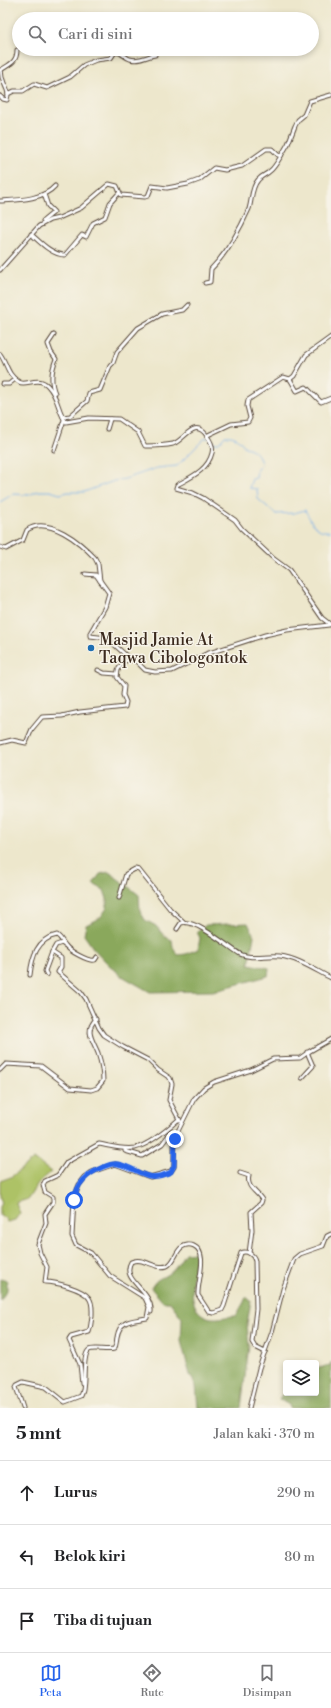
<!DOCTYPE html>
<html lang="id">
<meta charset="utf-8">
<style>
body{margin:0;font-family:"Libre Bodoni",serif;background:#f6f6f6;color:#202124}
.controls{position:absolute;right:12px;bottom:12px;display:grid;overflow:hidden;border-radius:4px;box-shadow:0 2px 6px #0003}
.controls button{width:36px;height:36px;display:grid;place-items:center;padding:0;border:0;border-bottom:1px solid #e0e0e0;background:#fff;color:#202124;font:20px sans-serif}
.stop{position:absolute;width:12px;height:12px;margin:-9px;border:3px solid #2563eb;border-radius:50%;background:#fff}
.stop.end{background:#2563eb;border-color:#fff;box-shadow:0 1px 4px #0008}
.list{margin:0;padding:0;list-style:none}
h2{display:flex;justify-content:space-between;align-items:center;height:52px;margin:0;padding:0 16px;font-size:17px}
h2 small{font-size:13px;font-weight:400;color:#757577}
.list li{display:grid;grid-template-columns:26px 1fr auto;gap:12px;align-items:center;box-sizing:border-box;height:64px;padding:0 16px;border-top:1px solid #e0e0e0}
.list b{display:block;font-size:15px;white-space:nowrap}
.list em{font-size:13px;font-style:normal;color:#757577}
.icon{flex:none;width:22px;height:22px;fill:none;stroke:currentColor;stroke-width:2;stroke-linecap:round;stroke-linejoin:round}
.map{position:relative;flex:none;width:331px;height:1408px;overflow:hidden}
.search{position:absolute;background:#fff;box-shadow:0 2px 6px #0003;left:12px;right:12px;top:12px;height:44px;display:flex;align-items:center;gap:10px;box-sizing:border-box;padding:0 14px;border-radius:22px;color:#757577;font-size:15px}
.sheet{height:244px;background:#fff}
nav{display:flex;justify-content:space-around;align-items:center;box-sizing:border-box;height:56px;border-top:1px solid #e0e0e0;background:#fff;font-size:11px;color:#757577}
nav a{display:grid;justify-items:center;gap:2px}
nav .on{color:#2563eb}
.map>svg:first-child{display:block}
.green{fill:#adc266;stroke:#747642}
.forest{fill:#8aa85b;stroke:#62693c}
.lines{fill:none;stroke-linecap:round;stroke-linejoin:round}
.stream{stroke:#7cb1ea;stroke-width:1}
.minor-casing{stroke:#564638;stroke-width:5}
.minor{stroke:#fff;stroke-width:3}
.route{stroke:#2563eb;stroke-width:5}
.poi-dot{fill:#1f6fb2;stroke:#f7f3e8;stroke-width:1.5}
.labels{text-anchor:middle;stroke-width:3;stroke-linejoin:round;paint-order:stroke}
.poi-label{font-size:16px;fill:#3b2a1e;stroke:#f7f3e8;text-anchor:start}
</style>
<div class="map">
<svg width="331" height="1408" viewBox="0 0 331 1408">
<rect width="100%" height="100%" fill="#f7f3e8"/>
<filter id="ink" filterUnits="userSpaceOnUse"><feTurbulence type="fractalNoise" baseFrequency=".025" numOctaves="2"/><feDisplacementMap in="SourceGraphic" scale="8" xChannelSelector="R" yChannelSelector="G"/><feConvolveMatrix kernelMatrix="1 2 1 2 8 2 1 2 1" color-interpolation-filters="sRGB"/></filter>
<filter id="wash" filterUnits="userSpaceOnUse"><feTurbulence type="fractalNoise" baseFrequency=".012" numOctaves="4" result="noise"/><feDisplacementMap in="SourceGraphic" scale="16" xChannelSelector="R" yChannelSelector="G"/><feGaussianBlur stdDeviation="0.9" result="paint"/><feColorMatrix in="noise" values="0 0 0 0 0 0 0 0 0 0 0 0 0 0 0 0 0 1.4 0 .05"/><feComposite in="paint" operator="in"/></filter>
<g filter="url(#wash)">
<rect width="100%" height="100%" fill="#ede7cc"/>
<polygon class="green" points="34,1159 51,1172 38,1183 28,1199 17,1202 16,1204 20,1213 15,1220 7,1222 5,1218 0,1216 0,1207 2,1203 0,1197 0,1181 11,1177"/>
<g class="forest">
<polygon points="109,872 139,895 140,911 145,920 156,926 165,937 172,940 173,947 178,955 186,954 198,949 200,938 197,932 206,925 248,923 254,936 249,964 269,968 268,976 213,991 150,992 122,976 109,965 93,948 84,935 86,925 100,918 107,908 107,899 104,890 93,884 100,874"/>
<path d="M196 1252C195 1271 182 1313 211 1318 219 1319 227 1316 236 1316L244 1302 246 1297 251 1301 247 1324 249 1346 241 1408H198L196 1386 190 1375 181 1341 182 1318 170 1302H163L151 1288C158 1277 159 1280 168 1274 176 1268 180 1260 185 1253Z"/>
<polygon points="0,1279 7,1281 7,1290 0,1301"/>
<polygon points="331,1362 331,1408 290,1408 289,1405 279,1399 283,1393 316,1393 316,1369 330,1365"/>
</g>
<g class="lines">
<g class="stream">
<path d="M211 439 214 443H219L225 436C235 435 239 439 245 447 255 449 260 455 261 465L257 469 256 478 252 479 249 488 257 489 258 499 276 514 294 513 305 510C312 522 315 533 331 531"/>
<polyline points="0,502 13,494 29,495 38,491 50,491 60,494 68,492 84,492 114,481 125,479 157,468 177,466 205,438 208,438"/>
</g>
</g>
</g>
<g filter="url(#ink)">
<g class="lines">
<defs>
<g id="minor">
<path d="M0 70H1C2 73 1 77 3 80 5 88 10 91 7 100L3 99 0 96"/>
<path d="M1 70C10 64 17 62 17 50"/>
<path d="M8 94 14 91H23L34 84 47 88 70 77 84 65 96 60 111 58 115 52C122 52 124 57 130 59 141 62 146 56 155 55"/>
<path d="M0 201C17 200 43 200 55 186"/>
<polyline points="43,221 54,212 48,206 44,194"/>
<path d="M31 234C40 242 52 255 65 255L82 235 86 237 93 223 105 217 110 203 119 193"/>
<polyline points="0,270 39,226 50,220 59,218 81,208 109,184 117,186 121,195 145,197 148,196 152,186 167,188 188,184 199,180 214,168 225,170 242,166 266,149 272,149 278,155 281,156 288,144 295,126 298,120 304,115 310,101 331,95"/>
<path d="M205 283 210 282 211 269C226 254 240 229 249 209 252 200 251 188 258 180 262 175 266 175 270 171 274 168 278 161 281 156"/>
<path d="M54 335 48 344 51 352 56 359C52 369 50 382 55 393"/>
<path d="M0 354C7 363 7 375 19 382 25 387 38 375 48 386 59 398 57 410 66 422L89 418 119 419 138 432 145 446C153 446 164 446 173 444 185 440 194 417 207 436 210 440 214 446 212 453 208 470 191 477 177 485L176 488 193 493 203 498 235 520 242 529 274 559 289 570 322 618 331 625"/>
<polyline points="290,379 297,391 306,387 321,402 331,398"/>
<polyline points="3,384 9,384 15,379"/>
<polyline points="63,417 70,416 87,401 89,393 100,390 110,366 113,363 117,352 138,328 162,314 182,310 187,305"/>
<polyline points="107,429 110,419"/>
<polyline points="208,435 231,424 248,422 250,418 247,406 248,400 283,377 290,379 294,376 306,355 331,337"/>
<polyline points="54,450 64,420"/>
<path d="M0 547 6 549 23 540 27 530C48 515 81 543 95 558L98 564 100 581"/>
<polyline points="85,574 96,575 109,593 105,607 90,633 90,636 107,638 131,660"/>
<polyline points="98,670 104,673 117,674"/>
<polyline points="0,743 12,740 26,743 32,729 42,717 62,716 80,712 125,707 126,702 123,695 124,686 117,677 118,670 124,661 131,660 137,662 145,670 155,672 172,671 206,654 265,635 287,630 329,625"/>
<polyline points="119,898 126,874 135,869 139,870 170,909 184,922"/>
<path d="M177 929 181 923C196 919 227 946 240 954 251 960 268 954 280 956 297 958 315 970 331 978"/>
<polyline points="52,952 56,945 62,943 64,945"/>
<path d="M30 975C32 957 37 939 57 935 61 938 62 941 65 945 69 951 89 962 95 960L97 957"/>
<polyline points="47,975 45,971 52,952 61,958 61,967 58,972 81,992 86,999 99,1028 104,1035 123,1047 148,1060 158,1070 170,1078 172,1084 169,1100 180,1121"/>
<path d="M0 1070 6 1064 41 1066 70 1088 91 1090 97 1088 103 1081C103 1072 101 1062 98 1053 93 1040 84 1031 96 1019"/>
<polyline points="302,1078 313,1066 307,1052"/>
<polyline points="125,1149 125,1151 142,1156 162,1144 171,1132 177,1133"/>
<path d="M240 1173 249 1176C246 1188 257 1191 262 1200L261 1203 251 1212 252 1230 249 1253"/>
<path d="M151 1312C153 1290 120 1281 131 1262 143 1256 154 1270 167 1266 175 1262 175 1252 182 1247 185 1245 190 1244 194 1246 209 1253 197 1282 198 1295L209 1312 213 1313 222 1310 224 1306 241 1253C247 1250 254 1255 255 1261L256 1309 252 1342 255 1347 265 1352"/>
<path d="M82 1383 80 1364 69 1340 71 1337 89 1332C91 1327 91 1322 92 1316 92 1310 93 1303 89 1298 83 1289 56 1282 45 1282L47 1267 40 1253 38 1244 46 1223 45 1214 53 1202V1197L45 1192 43 1185 45 1181 58 1175 67 1162 99 1144C110 1146 123 1150 135 1148 149 1145 169 1128 179 1119"/>
<path d="M23 1408 16 1387 17 1385 23 1382 46 1387 65 1402 81 1396C87 1386 81 1356 89 1350 93 1347 107 1351 114 1349 117 1345 116 1342 117 1337 120 1319 133 1321 147 1318L149 1307 145 1298 110 1276 91 1253 76 1245 72 1236 74 1199 79 1185 85 1177 92 1172 115 1164 150 1177 171 1171 174 1167V1146L177 1133 194 1099 204 1088 214 1082 251 1070 273 1059 300 1058 310 1051 331 1039"/>
<polyline points="249,1408 259,1368 272,1332 283,1289 294,1259 300,1254 323,1246 327,1236 331,1234"/>
</g>
</defs>
<use href="#minor" class="minor-casing"/>
<use href="#minor" class="minor"/>
</g>
</g>
<g class="lines" filter="url(#ink)">
<path class="route" d="M74 1200C77 1183 87 1174 103 1167 108 1165 113 1163 118 1164 141 1169 145 1184 171 1172L174 1166 175 1139"/>
</g>
<circle class="poi-dot" cx="91" cy="648" r="4"/>
<g class="labels">
<g class="poi-label">
<text x="99" y="645">Masjid Jamie At<tspan x="99" dy="18">Taqwa Cibologontok</tspan></text>
</g>
</g>
</svg>
<div class="controls">
<button><svg class="icon" aria-label="layers" viewBox="0 0 24 24"><path d="M12 4l9 5-9 5-9-5zM3 14l9 5 9-5"/></svg></button>
</div>
<div class="stop" style="left:74px;top:1200px"></div>
<div class="stop end" style="left:175px;top:1139px"></div>
<div class="search"><svg class="icon" aria-label="search" viewBox="0 0 24 24"><circle cx="10" cy="10" r="6"/><path d="M15 15l6 6"/></svg>Cari di sini</div>
</div>
<section class="sheet">
<h2>5 mnt<small>Jalan kaki · 370 m</small></h2>
<ul class="list">
<li><svg class="icon" aria-label="ahead" viewBox="0 0 24 24"><path d="M12 20V5M6 11l6-6 6 6"/></svg><div><b>Lurus</b></div><em>290 m</em></li>
<li><svg class="icon" aria-label="left" viewBox="0 0 24 24"><path d="M17 20v-9H6M10 6l-5 5 5 5"/></svg><div><b>Belok kiri</b></div><em>80 m</em></li>
<li><svg class="icon" aria-label="arrive" viewBox="0 0 24 24"><path d="M6 21V4h12l-3 4 3 4H6"/></svg><div><b>Tiba di tujuan</b></div></li>
</ul>
</section>
<nav>
<a class="on"><svg class="icon" aria-label="map" viewBox="0 0 24 24"><path d="M3 6l6-2 6 2 6-2v14l-6 2-6-2-6 2zM9 4v14M15 6v14"/></svg>Peta</a>
<a><svg class="icon" aria-label="directions" viewBox="0 0 24 24"><path d="M12 3l9 9-9 9-9-9zM9 14v-3h6M13 9l2 2-2 2"/></svg>Rute</a>
<a><svg class="icon" aria-label="saved" viewBox="0 0 24 24"><path d="M7 4h10v16l-5-4-5 4z"/></svg>Disimpan</a>
</nav>
